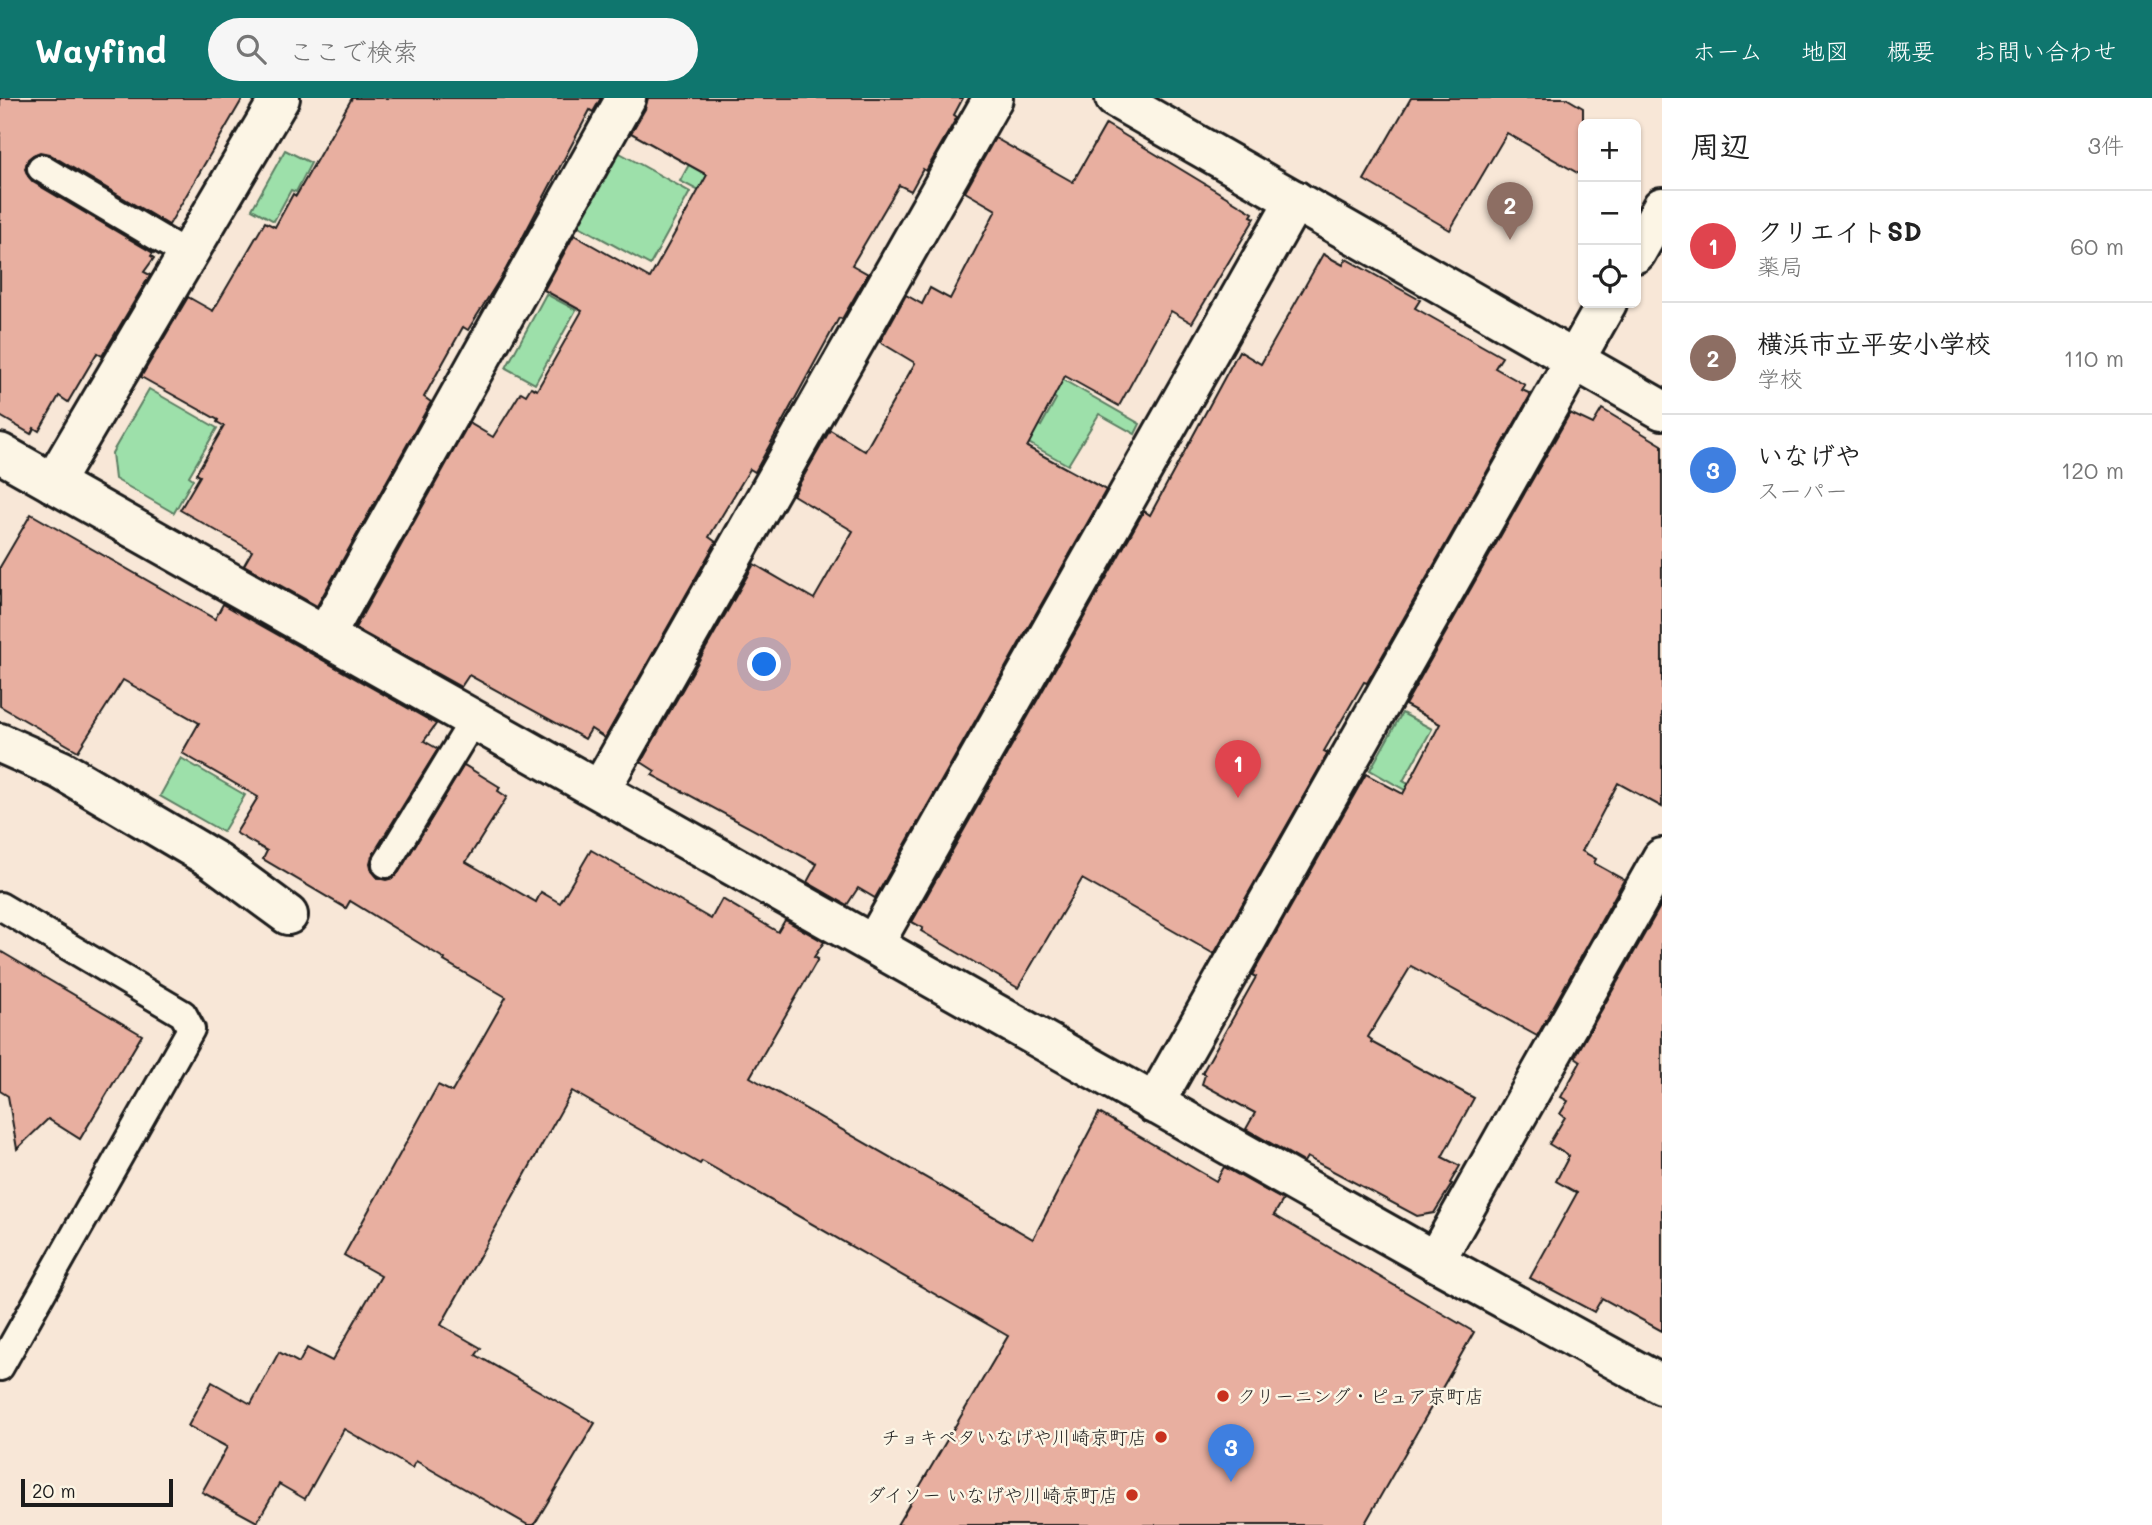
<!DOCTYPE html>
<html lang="ja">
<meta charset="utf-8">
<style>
body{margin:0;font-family:Mali,"Klee One",sans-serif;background:#f6f6f6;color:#222}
.controls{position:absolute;right:21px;top:21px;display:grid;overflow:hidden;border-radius:10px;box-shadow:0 2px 5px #0004}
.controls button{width:63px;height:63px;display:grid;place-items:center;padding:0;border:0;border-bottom:2px solid #e0e0e0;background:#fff;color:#222;font:35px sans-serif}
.scale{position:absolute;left:21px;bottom:18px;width:152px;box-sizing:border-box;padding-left:7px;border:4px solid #1c1c1c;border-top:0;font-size:19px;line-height:24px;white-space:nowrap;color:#1c1c1c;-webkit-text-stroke:5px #fcf5e5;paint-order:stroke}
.you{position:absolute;left:765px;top:567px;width:24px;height:24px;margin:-18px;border:5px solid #fff;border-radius:50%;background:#1a73e8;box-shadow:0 0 0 10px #1a73e833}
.badge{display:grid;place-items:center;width:46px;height:46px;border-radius:50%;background:#0f766e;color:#fff;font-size:23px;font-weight:700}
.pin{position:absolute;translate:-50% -58px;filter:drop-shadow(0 2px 4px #0008)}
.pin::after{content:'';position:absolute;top:37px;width:24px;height:21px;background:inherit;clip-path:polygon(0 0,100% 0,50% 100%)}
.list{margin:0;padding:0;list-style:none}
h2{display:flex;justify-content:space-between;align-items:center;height:91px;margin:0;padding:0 28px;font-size:30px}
h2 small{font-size:23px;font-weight:400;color:#767676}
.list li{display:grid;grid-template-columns:46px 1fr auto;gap:21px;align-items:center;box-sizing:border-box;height:112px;padding:0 28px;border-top:2px solid #e0e0e0}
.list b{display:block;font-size:26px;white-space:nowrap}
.list p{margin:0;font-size:23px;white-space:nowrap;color:#767676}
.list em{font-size:23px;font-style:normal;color:#767676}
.icon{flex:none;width:38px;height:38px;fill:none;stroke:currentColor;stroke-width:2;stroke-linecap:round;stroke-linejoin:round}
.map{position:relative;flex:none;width:1662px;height:1427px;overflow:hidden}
header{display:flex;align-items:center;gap:42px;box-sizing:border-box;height:98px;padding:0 35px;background:#0f766e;color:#fff}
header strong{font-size:33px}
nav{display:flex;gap:38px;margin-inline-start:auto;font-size:24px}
.search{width:490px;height:63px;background:#f6f6f6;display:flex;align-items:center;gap:18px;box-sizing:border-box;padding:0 24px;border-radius:38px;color:#767676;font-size:26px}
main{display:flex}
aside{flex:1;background:#fff}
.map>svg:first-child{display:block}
.green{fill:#9de0aa;stroke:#5c7e63;stroke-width:2}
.building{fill:#e8afa0;stroke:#1c1c1c;stroke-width:2}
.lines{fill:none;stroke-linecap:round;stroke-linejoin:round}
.lane-casing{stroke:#1c1c1c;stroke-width:32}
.street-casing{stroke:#1c1c1c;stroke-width:44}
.lane{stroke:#fcf5e5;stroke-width:26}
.street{stroke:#fcf5e5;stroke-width:38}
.poi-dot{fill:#c8321e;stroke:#fcf5e5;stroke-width:2.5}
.labels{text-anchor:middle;stroke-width:5;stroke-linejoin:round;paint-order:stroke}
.poi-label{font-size:19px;fill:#1c1c1c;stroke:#fcf5e5;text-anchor:end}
</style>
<header>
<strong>Wayfind</strong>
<div class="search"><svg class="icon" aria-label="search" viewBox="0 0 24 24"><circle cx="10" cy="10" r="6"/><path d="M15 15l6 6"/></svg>ここで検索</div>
<nav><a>ホーム</a><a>地図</a><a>概要</a><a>お問い合わせ</a></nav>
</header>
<main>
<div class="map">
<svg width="1662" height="1427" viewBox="0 0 1662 1427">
<rect width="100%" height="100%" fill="#f8e7d7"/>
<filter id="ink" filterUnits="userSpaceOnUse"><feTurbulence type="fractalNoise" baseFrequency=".0143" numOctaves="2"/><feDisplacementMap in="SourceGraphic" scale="14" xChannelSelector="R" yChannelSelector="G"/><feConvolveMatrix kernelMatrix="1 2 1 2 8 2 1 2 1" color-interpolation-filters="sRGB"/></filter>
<g filter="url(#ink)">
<g class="green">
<polygon points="720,10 711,71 699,93 680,83"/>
<polygon points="285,52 311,65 296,94 291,92 274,123 252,111"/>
<polygon points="618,54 690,94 650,167 577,127"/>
<polygon points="546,196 576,212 535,286 506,270"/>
<polygon points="1060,280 1140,326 1135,336 1099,316 1068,367 1025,343 1035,324 1041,328 1056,301 1051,297"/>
<polygon points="149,291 217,330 189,378 193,381 174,415 115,381 112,355"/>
<polygon points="1402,615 1432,631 1403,683 1443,705 1440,712 1370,672"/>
<polygon points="181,660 245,697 223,734 160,698"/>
</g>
<g class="building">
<polygon points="0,0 243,0 169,127 49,56 40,54 33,57 28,61 25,71 28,78 33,84 153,155 151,158 154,160 144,174 150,177 102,258 97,255 68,304 59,298 39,333 34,330 31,336 0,318"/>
<polygon points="352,0 601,0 593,14 590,12 506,171 468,232 463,229 424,299 431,304 317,508 244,467 252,453 180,412 200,378 196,376 224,328 217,324 218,322 141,279 188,199 213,213 265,124 275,129 293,96 296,98"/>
<polygon points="648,0 963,0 954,17 957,19 926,73 923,71 911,93 899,87 852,167 868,176 842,221 839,220 755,374 750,371 709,439 716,444 605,640 591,631 585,641 469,577 461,589 355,530 469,325 493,339 521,294 526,297 531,289 537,292 582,213 544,192 574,137 650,180 707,77 631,35 645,11"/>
<polygon points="1411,0 1566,0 1583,10 1583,78 1507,35 1450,132 1364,82"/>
<polygon points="1106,26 1253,115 1251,118 1255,120 1192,225 1171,213 1119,308 1065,278 1027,349 1106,392 875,800 858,790 847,807 807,784 817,766 652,677 655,673 641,664 754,466 814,501 853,433 793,397 830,332 865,353 915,265 880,244 906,197 922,206 930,190 950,201 996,112 965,94 995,40 1073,84"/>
<polygon points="1323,156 1343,167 1346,161 1420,202 1415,210 1502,259 1495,270 1525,287 1522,292 1531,296 1367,585 1364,584 1324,653 1328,655 1214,856 1082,781 1018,890 921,833 923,830 912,824 1144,413 1150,417 1239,253 1261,266"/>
<polygon points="1602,311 1662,347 1662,709 1618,685 1582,753 1596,761 1594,765 1624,782 1537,938 1411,868 1368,939 1372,942 1371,944 1474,1000 1442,1059 1460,1068 1450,1085 1452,1086 1434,1115 1417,1118 1307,1059 1304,1064 1246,1031 1255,1015 1202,986 1205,977 1202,975 1256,879 1252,877 1366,676 1403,696 1440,626 1405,607 1570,315 1593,326"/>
<polygon points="31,416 215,521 223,506 436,626 424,643 438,651 372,758 370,765 372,773 378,780 386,782 393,780 399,774 464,667 500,689 498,693 507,699 466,764 536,804 541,794 560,805 591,752 711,821 722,801 778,834 785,822 824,844 814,859 818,861 750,979 1033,1141 1099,1015 1216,1083 1224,1069 1283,1102 1274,1117 1474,1234 1364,1427 897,1427 1008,1238 702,1063 700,1066 572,993 441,1227 481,1250 476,1257 595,1325 534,1427 528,1427 416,1363 412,1370 344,1331 305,1401 279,1386 257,1424 202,1394 227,1349 188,1328 212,1284 251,1306 279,1254 299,1265 307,1250 332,1263 381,1178 344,1157 438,987 452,994 506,899 444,863 445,861 350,803 346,810 263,761 267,753 236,735 258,699 182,655 199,625 123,582 78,653 0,608 0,469"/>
<polygon points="1662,805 1662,1233 1602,1200 1594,1214 1530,1180 1577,1095 1556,1083 1569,1058 1549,1046 1565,1019 1560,1016 1568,1003 1561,999 1581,963 1575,959"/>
<polygon points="0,853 142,937 80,1041 48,1021 17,1051 8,998 0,993"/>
</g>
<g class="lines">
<defs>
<g id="lane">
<polyline points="41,70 188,157"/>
<polyline points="386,766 474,621"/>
<polyline points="0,808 183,916 191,931 0,1269"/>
</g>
<g id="street">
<polyline points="1115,0 1662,312"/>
<polyline points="1636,155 1662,109"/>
<polyline points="0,355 1435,1163 1662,1287"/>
<polyline points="53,385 280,0"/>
<polyline points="325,538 626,0"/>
<polyline points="0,645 61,672 212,761 288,817"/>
<polyline points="600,692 993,0"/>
<polyline points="874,846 1295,102"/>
<polyline points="1154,1006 1607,205"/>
<polyline points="1435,1163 1662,760"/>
</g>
</defs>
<use href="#lane" class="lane-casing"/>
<use href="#street" class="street-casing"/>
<use href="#lane" class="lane"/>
<use href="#street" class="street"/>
</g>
</g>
<g class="poi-dot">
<circle cx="1223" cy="1298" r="7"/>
<circle cx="1161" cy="1339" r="7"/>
<circle cx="1132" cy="1397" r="7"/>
</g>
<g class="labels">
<g class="poi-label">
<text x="1237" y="1305" text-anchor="start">クリーニング・ピュア京町店</text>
<text x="1147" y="1346">チョキペタいなげや川崎京町店</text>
<text x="1118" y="1404">ダイソー いなげや川崎京町店</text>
</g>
</g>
</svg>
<div class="controls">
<button>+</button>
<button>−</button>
<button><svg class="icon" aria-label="locate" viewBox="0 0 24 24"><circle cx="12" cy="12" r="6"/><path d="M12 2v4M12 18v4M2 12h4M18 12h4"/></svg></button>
</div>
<div class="scale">20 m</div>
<div class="you"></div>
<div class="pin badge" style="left:1238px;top:700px;background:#e0444e">1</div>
<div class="pin badge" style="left:1510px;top:142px;background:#8d6e63">2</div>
<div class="pin badge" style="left:1231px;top:1384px;background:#3f7fe0">3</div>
</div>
<aside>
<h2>周辺<small>3件</small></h2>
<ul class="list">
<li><span class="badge" style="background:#e0444e">1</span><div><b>クリエイトSD</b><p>薬局</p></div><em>60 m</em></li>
<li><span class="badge" style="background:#8d6e63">2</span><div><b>横浜市立平安小学校</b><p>学校</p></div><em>110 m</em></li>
<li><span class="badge" style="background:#3f7fe0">3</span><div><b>いなげや</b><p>スーパー</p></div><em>120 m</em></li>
</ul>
</aside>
</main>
